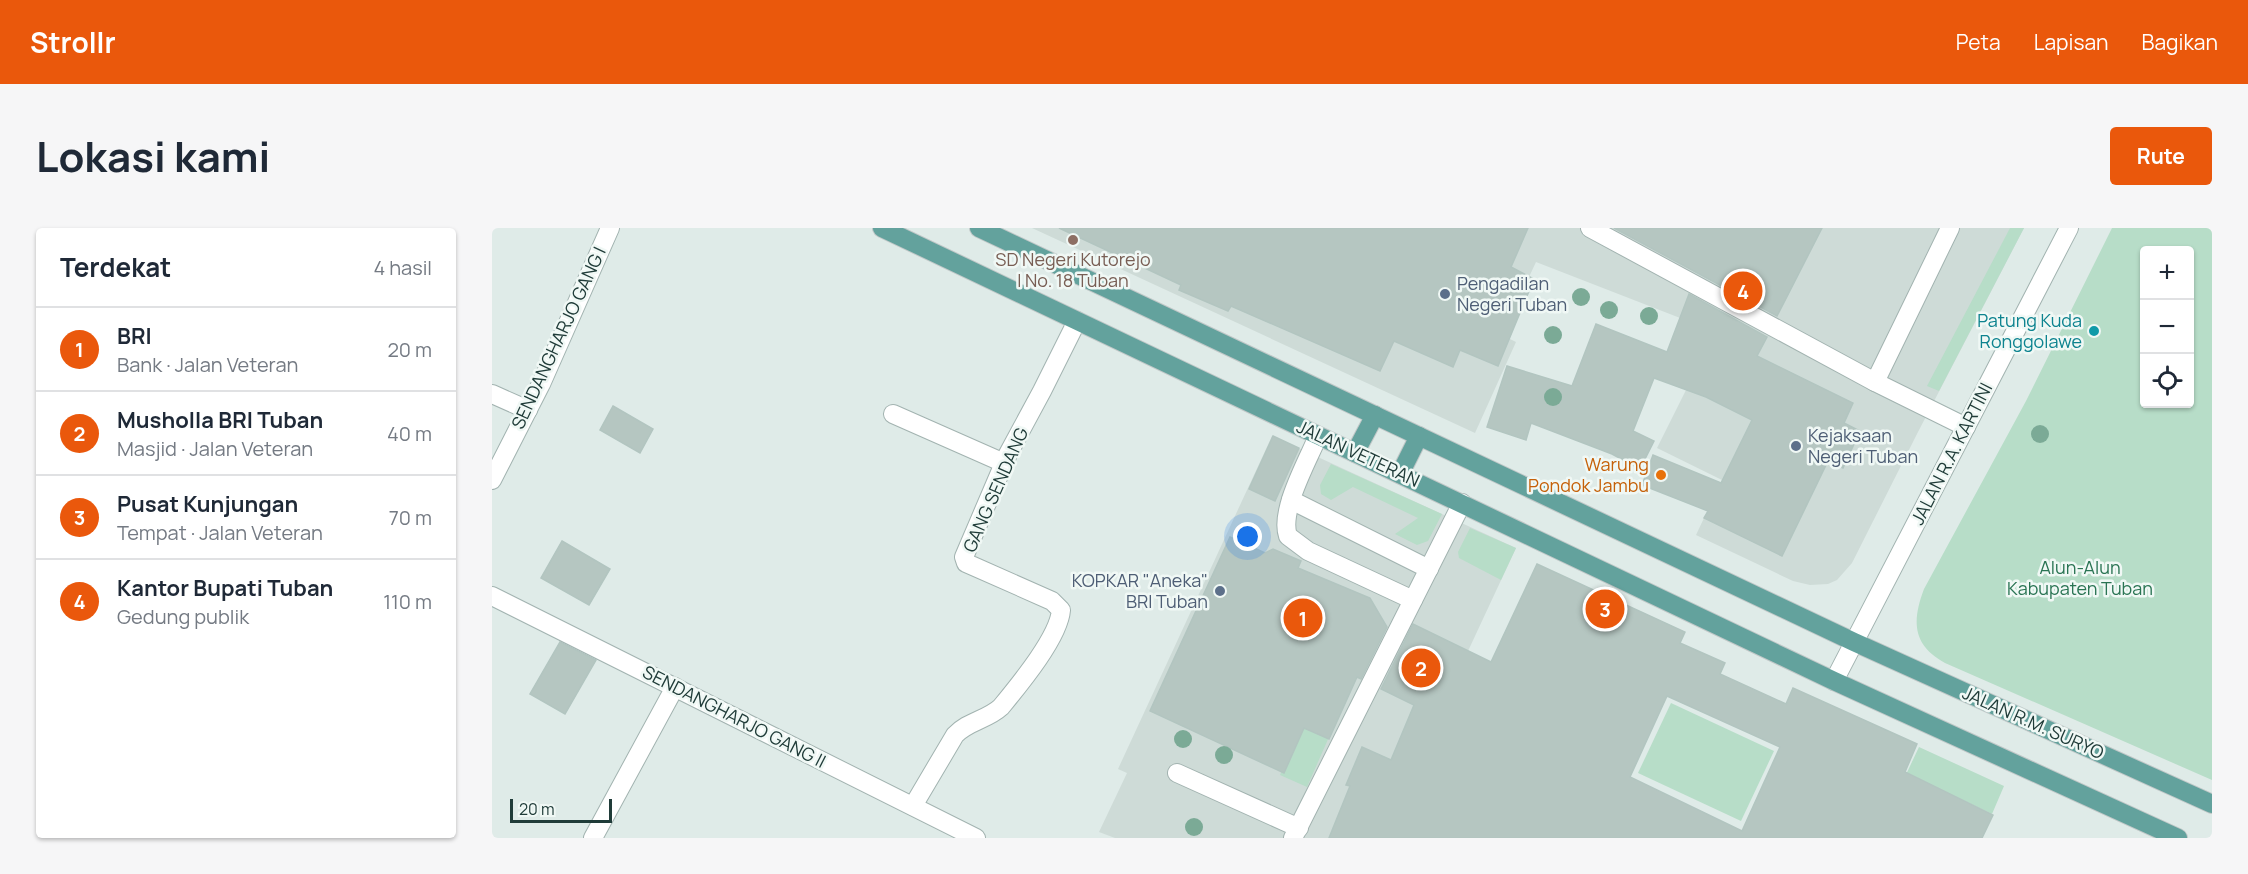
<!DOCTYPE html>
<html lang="id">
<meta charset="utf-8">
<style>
body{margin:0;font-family:Manrope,sans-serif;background:#f6f6f7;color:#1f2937}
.controls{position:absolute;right:18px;top:18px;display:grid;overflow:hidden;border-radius:6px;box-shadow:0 2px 4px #0004}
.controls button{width:54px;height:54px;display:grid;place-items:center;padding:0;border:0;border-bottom:2px solid #e0e1e3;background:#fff;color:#1f2937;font:30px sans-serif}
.scale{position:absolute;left:18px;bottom:15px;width:102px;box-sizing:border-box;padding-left:6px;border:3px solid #203c39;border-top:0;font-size:16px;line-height:21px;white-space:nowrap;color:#203c39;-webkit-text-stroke:4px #f0f8f5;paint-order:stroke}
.you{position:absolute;left:756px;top:309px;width:21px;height:21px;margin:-15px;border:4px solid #fff;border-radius:50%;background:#1a73e8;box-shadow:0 0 0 9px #1a73e833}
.badge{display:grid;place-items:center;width:39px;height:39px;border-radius:50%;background:#ea580c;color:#fff;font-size:20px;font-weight:700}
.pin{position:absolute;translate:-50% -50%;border:3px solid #fff;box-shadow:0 2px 6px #0006}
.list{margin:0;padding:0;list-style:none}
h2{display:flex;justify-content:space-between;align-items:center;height:78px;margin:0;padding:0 24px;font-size:26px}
h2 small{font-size:20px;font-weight:400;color:#747a83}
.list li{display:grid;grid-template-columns:39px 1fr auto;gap:18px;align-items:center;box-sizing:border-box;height:84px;padding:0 24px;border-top:2px solid #e0e1e3}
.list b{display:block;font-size:22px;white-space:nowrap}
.list p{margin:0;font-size:20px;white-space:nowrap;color:#747a83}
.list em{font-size:20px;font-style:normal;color:#747a83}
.icon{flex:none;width:33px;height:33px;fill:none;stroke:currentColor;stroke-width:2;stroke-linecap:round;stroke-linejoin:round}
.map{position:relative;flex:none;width:1720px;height:610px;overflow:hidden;border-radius:6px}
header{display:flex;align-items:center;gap:36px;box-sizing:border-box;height:84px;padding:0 30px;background:#ea580c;color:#fff}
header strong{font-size:28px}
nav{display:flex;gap:33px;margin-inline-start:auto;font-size:21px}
.intro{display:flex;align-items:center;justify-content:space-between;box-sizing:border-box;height:144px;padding:0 36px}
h1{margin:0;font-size:42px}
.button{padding:15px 27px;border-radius:6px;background:#ea580c;color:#fff;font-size:21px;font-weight:700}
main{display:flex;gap:36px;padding:0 36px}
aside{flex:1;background:#fff;border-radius:6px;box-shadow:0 2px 4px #0004}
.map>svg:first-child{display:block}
.built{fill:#cedbd7}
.green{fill:#b7ddc8;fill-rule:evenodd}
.building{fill:#b5c6c1;stroke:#b2c5c0;stroke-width:1.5;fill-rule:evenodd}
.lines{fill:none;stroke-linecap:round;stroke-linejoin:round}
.minor-casing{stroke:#a2b3b0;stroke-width:20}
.major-casing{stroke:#c1c8c8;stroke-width:20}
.minor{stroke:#fff;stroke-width:18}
.major{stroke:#63a29d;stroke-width:18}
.tree{fill:#7baa96}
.education-dot{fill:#8d6e63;stroke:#f0f8f5;stroke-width:2}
.service-dot{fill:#5c6f8a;stroke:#f0f8f5;stroke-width:2}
.culture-dot{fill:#0f9aa8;stroke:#f0f8f5;stroke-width:2}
.food-dot{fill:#e8710a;stroke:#f0f8f5;stroke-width:2}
.labels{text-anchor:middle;stroke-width:5;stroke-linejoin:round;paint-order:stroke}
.education-label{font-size:18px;fill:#785e54;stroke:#f0f8f5}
.service-label{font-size:18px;fill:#4e5e75;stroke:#f0f8f5;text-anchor:start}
.culture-label{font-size:18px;fill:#0d838f;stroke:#f0f8f5;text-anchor:end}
.street-label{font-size:18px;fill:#203c39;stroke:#f0f8f5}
.food-label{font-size:18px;fill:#c56008;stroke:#f0f8f5;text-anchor:end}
.park-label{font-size:18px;fill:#297453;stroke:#f0f8f5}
</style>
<header>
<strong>Strollr</strong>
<nav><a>Peta</a><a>Lapisan</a><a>Bagikan</a></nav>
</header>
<div class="intro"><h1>Lokasi kami</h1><a class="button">Rute</a></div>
<main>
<aside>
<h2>Terdekat<small>4 hasil</small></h2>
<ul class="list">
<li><span class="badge">1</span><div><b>BRI</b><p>Bank · Jalan Veteran</p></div><em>20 m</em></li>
<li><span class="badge">2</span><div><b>Musholla BRI Tuban</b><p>Masjid · Jalan Veteran</p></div><em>40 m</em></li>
<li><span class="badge">3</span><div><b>Pusat Kunjungan</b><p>Tempat · Jalan Veteran</p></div><em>70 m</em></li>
<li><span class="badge">4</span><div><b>Kantor Bupati Tuban</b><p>Gedung publik</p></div><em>110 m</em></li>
</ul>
</aside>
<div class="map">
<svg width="1720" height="610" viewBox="0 0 1720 610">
<rect width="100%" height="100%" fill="#dfebe8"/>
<g class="built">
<polygon points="540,0 1532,0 1426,204 1360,335 1345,352 1336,356 1318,357 1301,353 1204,307 1230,252 1165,220 1222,106 1201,95 1044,34 1010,107 1024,114 983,205"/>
<polygon points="780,208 1024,320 889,610 623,610 607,604 635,545 626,541"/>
</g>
<g class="green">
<polygon points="1518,0 1532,0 1447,163 1435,158"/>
<path d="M1620 0H1720V552L1453 435C1420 417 1420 393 1432 361L1534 173ZM1652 22H1698V176H1652Z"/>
<polygon points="839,236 950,286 936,313 925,317 903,306 926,290 861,259 839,272 829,266 828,257"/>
<polygon points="978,300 1024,320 1009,352 967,330 966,324"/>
<polygon points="1179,475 1282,523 1249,593 1146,545"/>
<polygon points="810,497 837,509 815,559 788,547"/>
<polygon points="1427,519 1512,558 1500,586 1435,555 1384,610"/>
</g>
<g class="building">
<polygon points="567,0 1036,0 1019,39 1042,51 1006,138 968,122 961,139 902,113 888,143 739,78 736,83 687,62 689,57"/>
<polygon points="1122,0 1330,0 1285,88"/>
<polygon points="1197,66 1275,109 1265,128 1361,175 1352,195 1368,203 1351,240 1336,233 1290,328 1212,290 1216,283 1150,257 1161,227 1229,255 1260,192 1214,169 1162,150 1141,203 1162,213 1148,241 1120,226 1039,195 1034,212 995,199 1015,138 1080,158 1104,96 1175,124"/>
<polygon points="121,178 161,201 148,225 108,202"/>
<polygon points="781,208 807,220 783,273 757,261"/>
<polygon points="738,309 773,325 781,321 809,333 806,340 878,370 895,399 869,451 865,449 837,511 812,500 792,545 658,483"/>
<polygon points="70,313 118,341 97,377 49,350"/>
<path d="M1045 336 1193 404 1188 415 1233 435 1228 446 1294 476 1301 460 1425 516 1413 544 1501 587 1490 610H837L858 558 854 557 870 519 899 532 922 477 889 461 921 396 999 434ZM1175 468 1288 519 1250 603 1138 549Z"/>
<polygon points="68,414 104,432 73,486 38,466"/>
</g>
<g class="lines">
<defs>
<g id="minor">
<polyline points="1098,0 1383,154 1474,199"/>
<polyline points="1383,154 1458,0"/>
<polyline points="0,166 36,182"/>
<polyline points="401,186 512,235"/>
<path d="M826 208C816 232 787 283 796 308L816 323 921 372"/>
<polyline points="0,252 49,156 118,0"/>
<polyline points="799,272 937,341"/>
<polyline points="0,368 484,610"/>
<polyline points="1342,453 1577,0"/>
<polyline points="685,545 807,600"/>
<path d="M421 578 463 507C476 493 495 492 509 479 527 457 567 409 569 382L560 373 481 338 474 335 472 329 516 226 550 163 585 93"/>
<polyline points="101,610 183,459"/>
<polyline points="801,610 970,275"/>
</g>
<g id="major">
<polyline points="390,0 1342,453 1686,610"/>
<polyline points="487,0 1362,414 1720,576"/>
<polyline points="863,225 883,187"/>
<polyline points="908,246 927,208"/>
</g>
</defs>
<use href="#minor" class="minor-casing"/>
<use href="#major" class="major-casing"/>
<use href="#minor" class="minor"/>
<use href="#major" class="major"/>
</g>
<g class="tree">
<circle cx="1089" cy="69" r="9"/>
<circle cx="1117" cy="82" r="9"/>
<circle cx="1157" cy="88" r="9"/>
<circle cx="1061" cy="107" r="9"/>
<circle cx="1061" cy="169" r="9"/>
<circle cx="1548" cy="206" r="9"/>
<circle cx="691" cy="511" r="9"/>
<circle cx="732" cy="527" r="9"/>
<circle cx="702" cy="599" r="9"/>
</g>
<circle class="education-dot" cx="581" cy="12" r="6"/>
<g class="service-dot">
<circle cx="953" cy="66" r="6"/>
<circle cx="1304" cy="218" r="6"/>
<circle cx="728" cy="363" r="6"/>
</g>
<circle class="culture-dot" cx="1602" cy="103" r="6"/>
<circle class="food-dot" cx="1169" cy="247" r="6"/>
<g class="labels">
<g class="education-label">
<text x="581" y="38">SD Negeri Kutorejo<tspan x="581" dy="21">I No. 18 Tuban</tspan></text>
</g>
<g class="service-label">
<text x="965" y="62">Pengadilan<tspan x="965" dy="21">Negeri Tuban</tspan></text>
<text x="1316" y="214">Kejaksaan<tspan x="1316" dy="21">Negeri Tuban</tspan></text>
<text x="716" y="359" text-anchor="end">KOPKAR "Aneka"<tspan x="716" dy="21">BRI Tuban</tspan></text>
</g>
<g class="culture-label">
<text x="1590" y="99">Patung Kuda<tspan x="1590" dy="21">Ronggolawe</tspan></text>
</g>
<g class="street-label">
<text transform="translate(67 110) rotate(-65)" y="6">SENDANGHARJO GANG I</text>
<text transform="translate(866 226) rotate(25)" y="6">JALAN VETERAN</text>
<text transform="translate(1460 226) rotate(-63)" y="6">JALAN R.A. KARTINI</text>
<text transform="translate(504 262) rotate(-66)" y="6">GANG SENDANG</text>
<text transform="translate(242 489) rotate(27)" y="6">SENDANGHARJO GANG II</text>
<text transform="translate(1541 495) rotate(24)" y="6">JALAN R.M. SURYO</text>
</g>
<g class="food-label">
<text x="1157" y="243">Warung<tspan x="1157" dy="21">Pondok Jambu</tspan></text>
</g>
<g class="park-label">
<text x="1588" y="346">Alun-Alun<tspan x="1588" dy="21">Kabupaten Tuban</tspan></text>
</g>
</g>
</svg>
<div class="controls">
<button>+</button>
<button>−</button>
<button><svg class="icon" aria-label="locate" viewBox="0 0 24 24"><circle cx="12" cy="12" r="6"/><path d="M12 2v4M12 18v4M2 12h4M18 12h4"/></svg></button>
</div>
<div class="scale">20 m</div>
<div class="you"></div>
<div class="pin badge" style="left:811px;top:390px">1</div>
<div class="pin badge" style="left:929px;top:440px">2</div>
<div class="pin badge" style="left:1113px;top:381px">3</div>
<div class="pin badge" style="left:1251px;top:63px">4</div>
</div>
</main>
